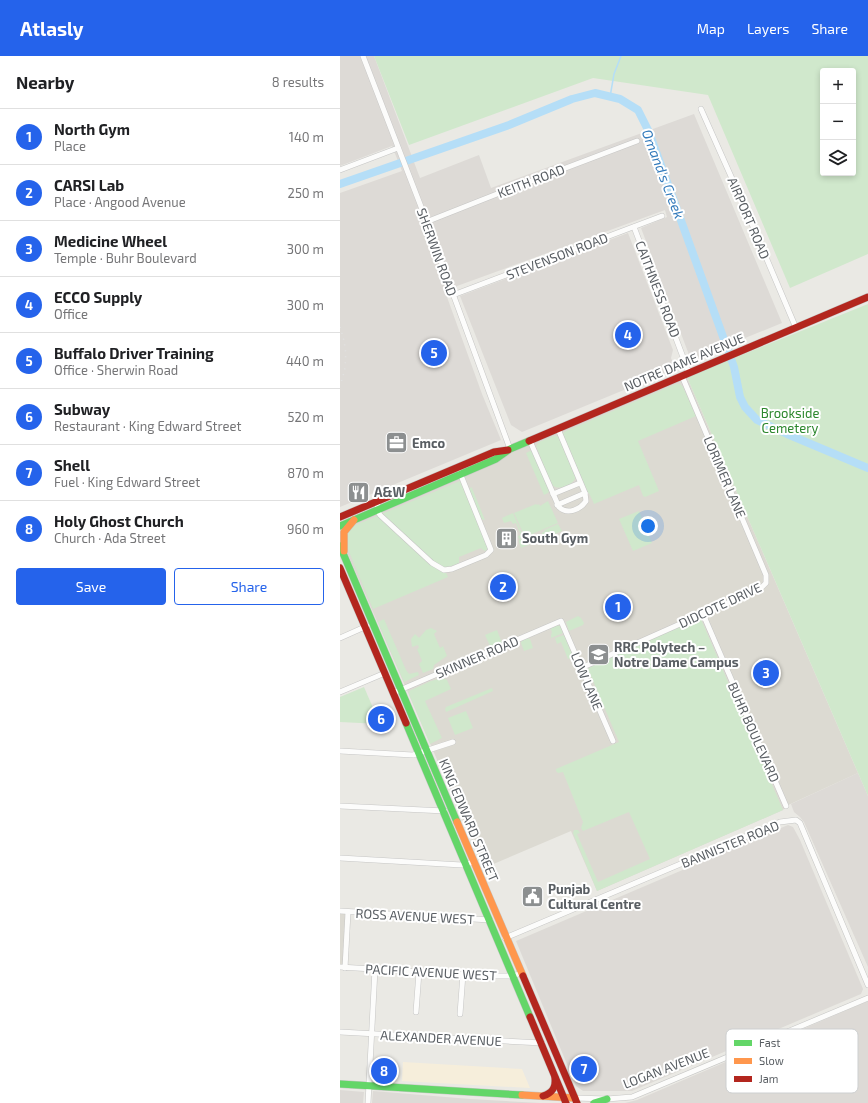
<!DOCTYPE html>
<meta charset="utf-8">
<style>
body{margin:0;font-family:"Exo 2",sans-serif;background:#f6f6f6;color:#202124}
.controls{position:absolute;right:12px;top:12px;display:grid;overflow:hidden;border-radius:4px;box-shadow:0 2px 6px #0003}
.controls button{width:36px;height:36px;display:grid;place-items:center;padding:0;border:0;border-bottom:1px solid #e0e0e0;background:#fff;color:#202124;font:20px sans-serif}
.you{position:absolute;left:308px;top:470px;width:14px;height:14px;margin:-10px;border:3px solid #fff;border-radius:50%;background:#1a73e8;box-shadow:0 0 0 6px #1a73e833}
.badge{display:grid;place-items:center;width:26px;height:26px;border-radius:50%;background:#2563eb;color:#fff;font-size:13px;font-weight:700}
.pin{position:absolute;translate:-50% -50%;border:2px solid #fff;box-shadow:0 1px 4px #0006}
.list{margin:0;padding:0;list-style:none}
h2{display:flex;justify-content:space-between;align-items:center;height:52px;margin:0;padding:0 16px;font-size:17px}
h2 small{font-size:13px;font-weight:400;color:#757577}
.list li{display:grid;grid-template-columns:26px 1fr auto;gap:12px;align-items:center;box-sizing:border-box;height:56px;padding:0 16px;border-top:1px solid #e0e0e0}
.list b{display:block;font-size:15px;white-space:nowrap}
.list p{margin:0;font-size:13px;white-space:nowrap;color:#757577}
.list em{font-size:13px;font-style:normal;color:#757577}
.actions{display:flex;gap:8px;padding:12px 16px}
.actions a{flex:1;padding:9px 0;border:1px solid #2563eb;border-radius:4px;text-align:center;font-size:14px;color:#2563eb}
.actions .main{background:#2563eb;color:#fff}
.icon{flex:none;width:22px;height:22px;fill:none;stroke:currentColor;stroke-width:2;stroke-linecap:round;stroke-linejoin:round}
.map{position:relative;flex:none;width:528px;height:1047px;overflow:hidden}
header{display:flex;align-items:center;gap:24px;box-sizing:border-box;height:56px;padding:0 20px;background:#2563eb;color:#fff}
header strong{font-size:19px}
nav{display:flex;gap:22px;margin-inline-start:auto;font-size:14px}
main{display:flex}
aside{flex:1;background:#fff}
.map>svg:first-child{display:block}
.commercial{fill:#f6eedb}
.industrial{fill:#dddad6}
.education{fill:#dcdad2}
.green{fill:#d0e8cc;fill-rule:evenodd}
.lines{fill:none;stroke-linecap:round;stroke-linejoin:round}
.stream{stroke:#b5def7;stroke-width:1.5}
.river{stroke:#b5def7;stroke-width:8}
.street-casing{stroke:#c6c6c5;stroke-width:6}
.fast-casing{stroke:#c6c7c6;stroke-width:8}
.slow-casing{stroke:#c6c7c6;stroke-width:8}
.jam-casing{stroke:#c6c7c6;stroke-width:8}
.street{stroke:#fcfcfb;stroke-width:5}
.fast{stroke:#63d668;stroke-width:7}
.slow{stroke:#ff974d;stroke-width:7}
.jam{stroke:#b3261e;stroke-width:7}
.rail{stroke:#e2e2e2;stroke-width:1.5;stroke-dasharray:1 5;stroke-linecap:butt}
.labels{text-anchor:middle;stroke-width:4;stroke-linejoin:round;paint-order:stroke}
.street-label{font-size:13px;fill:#595e63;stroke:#fff}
.park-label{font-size:13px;fill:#2c872d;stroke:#fff}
.poi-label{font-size:13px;font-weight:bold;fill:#595e63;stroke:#fff;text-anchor:start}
.water-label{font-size:14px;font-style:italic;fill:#327abb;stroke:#fff}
.key{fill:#fff;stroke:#cdcfd0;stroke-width:1}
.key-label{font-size:11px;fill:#595e63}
</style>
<header>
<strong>Atlasly</strong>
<nav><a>Map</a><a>Layers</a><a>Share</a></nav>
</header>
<main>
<aside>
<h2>Nearby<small>8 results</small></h2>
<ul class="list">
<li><span class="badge">1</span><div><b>North Gym</b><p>Place</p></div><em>140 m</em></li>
<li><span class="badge">2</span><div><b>CARSI Lab</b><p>Place · Angood Avenue</p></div><em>250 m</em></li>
<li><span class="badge">3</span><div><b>Medicine Wheel</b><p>Temple · Buhr Boulevard</p></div><em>300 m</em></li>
<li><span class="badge">4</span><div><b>ECCO Supply</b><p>Office</p></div><em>300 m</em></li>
<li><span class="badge">5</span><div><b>Buffalo Driver Training</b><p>Office · Sherwin Road</p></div><em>440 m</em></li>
<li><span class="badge">6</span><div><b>Subway</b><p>Restaurant · King Edward Street</p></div><em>520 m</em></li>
<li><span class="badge">7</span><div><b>Shell</b><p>Fuel · King Edward Street</p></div><em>870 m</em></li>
<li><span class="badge">8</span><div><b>Holy Ghost Church</b><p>Church · Ada Street</p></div><em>960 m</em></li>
</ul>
<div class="actions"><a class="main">Save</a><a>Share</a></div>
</aside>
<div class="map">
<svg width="528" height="1047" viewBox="0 0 528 1047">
<rect width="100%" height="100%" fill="#eae9e4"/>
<polygon class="commercial" points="63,1006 182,1013 190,1032 62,1025"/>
<g class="industrial">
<polygon points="0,0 34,0 80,122 139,99 151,132 354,58 442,267 351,304 301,172 327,161 325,154 117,230 107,241 142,338 161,384 0,451 0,137 62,115 52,90 0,110"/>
<polygon points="288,177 333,294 331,302 333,307 330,315 182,376 171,369 120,240"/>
<polygon points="518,717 528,740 528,911 464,766 460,761 454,756 451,748"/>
<polygon points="448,769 453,771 460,784 523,933 521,938 292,1035 243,1035 236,1030 176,885"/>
<polygon points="528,945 528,1047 285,1047 297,1044"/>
<polygon points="0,1034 24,1036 23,1047 0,1047"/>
<polygon points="33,1035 130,1043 200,1047 32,1047"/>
</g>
<g class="education">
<polygon points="347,321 518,717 446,750 443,754 257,835 231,775 144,812 0,480 2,473 153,408 177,393"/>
<polygon points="0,857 6,857 3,908 0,908"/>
</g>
<g class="green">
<path d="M34 0H528V198L450 232 368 39 253 22 69 89ZM483 15H513V117H483Z"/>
<polygon points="528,248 528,740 347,321"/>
<polygon points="336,328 340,328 343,331 356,360 298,385 319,435 305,441 303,440 299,429 254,448 249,437 248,437 224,381 223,377 226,375"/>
<path d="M214 380H217L219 382 235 420V423C230 431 217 435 211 428L196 390 199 386Z"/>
<polygon points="192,394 209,435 208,437 204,439 186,397"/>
<polygon points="120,425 148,491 146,495 143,494 141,492 119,501 119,507 107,512 104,512 108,521 33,553 2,479 4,474"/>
<polygon points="131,431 132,432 145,464 141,463 129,434"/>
<polygon points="208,445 218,467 185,481 174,457 196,448 197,449 199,448 200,450"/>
<polygon points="299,455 312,487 293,495 279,463"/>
<polygon points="173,457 183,480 179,483 178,480 181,479 176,467 173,468 171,465 164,467 162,462"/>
<polygon points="218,468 222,475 181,492 179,486 179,484 192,479 193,480 196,479 197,482 202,481 202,477 205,475 204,474"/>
<polygon points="238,560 241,562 244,567 243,569 229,575 226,566"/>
<polygon points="357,562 361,563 443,754 257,835 233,777 234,774 238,774 240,777 237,778 258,826 310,803 289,756 243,775 241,772 243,766 223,716 218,717 216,715 216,713 279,686 248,613 250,611"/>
<polygon points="44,563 66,614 69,618 78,616 79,619 64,626 38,566"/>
<polygon points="216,569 220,570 223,577 211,582 211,579 212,576 210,572"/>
<polygon points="91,572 97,575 94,578 100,592 103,590 107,600 94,609 93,613 83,617 79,608 82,605 77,593 79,592 78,589 72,591 71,583 75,578 79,582 86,574"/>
<polygon points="157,574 162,587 151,592 145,579"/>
<polygon points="224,579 239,614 237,615 231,602 228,603 221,586 217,588 215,582"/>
<polygon points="187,582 190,583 193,592 184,595 181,587 182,584"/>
<polygon points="102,622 107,624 111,633 85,645 102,682 90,688 69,638 69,635 91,625"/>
<polygon points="24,631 40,668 0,666 0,641"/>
<polygon points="152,632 153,635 106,656 105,653 106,651"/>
<polygon points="126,655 133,672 115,679 108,662"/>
</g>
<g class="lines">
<polyline class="stream" points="270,41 274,18 281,0"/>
<polyline class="river" points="0,128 169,69 232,43 255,37 280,43 298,54 309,76 394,311 400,341 405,351 417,364 447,378 528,412"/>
<defs>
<g id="street">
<polyline points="23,0 80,148 170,393"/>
<polyline points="361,53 406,154 456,272"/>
<polyline points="0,114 58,92"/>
<polyline points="86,166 157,138 297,85"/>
<polyline points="294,171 349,317"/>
<polyline points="113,239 322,160"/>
<path d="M190 385 219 451C227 459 240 454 246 445L245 437 218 373"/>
<polyline points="213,438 240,427"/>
<polyline points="38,445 37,454 40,459 92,507 104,514 112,513 146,499 151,494 120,417"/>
<polyline points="217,449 245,437"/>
<polyline points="363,558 446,750"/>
<polyline points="0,582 27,570"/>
<polyline points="241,612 421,532 426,527 426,519 342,320"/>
<polyline points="0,636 45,617"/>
<polyline points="53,637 221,565 273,685"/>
<polyline points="0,695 73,699 113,686"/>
<polyline points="0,750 105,755"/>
<polyline points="0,802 122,809 134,806"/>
<polyline points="0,855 150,864"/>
<polyline points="165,882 440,766 456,764 460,767 528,929"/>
<polyline points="0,911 144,920 173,920 181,917"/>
<polyline points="5,912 8,856"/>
<polyline points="76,956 79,916"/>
<polyline points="120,958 123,918"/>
<polyline points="0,976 202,987"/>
<polyline points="235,1042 267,1043 292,1041 528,942"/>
<polyline points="28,1047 35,913"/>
</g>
<g id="fast">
<polyline points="0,470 156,403 170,393 189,385"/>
<polyline points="0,490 117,766"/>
<polyline points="66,667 190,961"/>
<polyline points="0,1028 182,1039"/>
<polyline points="254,1047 267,1043"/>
</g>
<g id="slow">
<polyline points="4,495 4,476 14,464"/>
<polyline points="117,766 183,920"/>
<polyline points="182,1039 235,1042"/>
</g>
<g id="jam">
<polyline points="189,385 528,241"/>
<polyline points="0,461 154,396 168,394"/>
<polyline points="0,512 66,667"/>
<polyline points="183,920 237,1047"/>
<polyline points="190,961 226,1047"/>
<path d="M203 1040C212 1037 216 1032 215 1022"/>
</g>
</defs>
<use href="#street" class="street-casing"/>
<use href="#fast" class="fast-casing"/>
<use href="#slow" class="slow-casing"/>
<use href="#jam" class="jam-casing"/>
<use href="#street" class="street"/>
<use href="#fast" class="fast"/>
<use href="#slow" class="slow"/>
<use href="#jam" class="jam"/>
<path class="rail" d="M0 271C7 291 8 309 0 329"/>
</g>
<defs>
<symbol id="office-square" viewBox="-11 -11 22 22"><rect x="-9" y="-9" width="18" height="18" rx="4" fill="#8c8f90" stroke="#fff"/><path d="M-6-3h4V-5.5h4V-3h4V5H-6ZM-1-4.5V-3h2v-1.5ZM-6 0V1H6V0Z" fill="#fff"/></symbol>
<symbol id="restaurant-square" viewBox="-11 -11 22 22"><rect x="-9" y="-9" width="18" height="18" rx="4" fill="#8c8f90" stroke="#fff"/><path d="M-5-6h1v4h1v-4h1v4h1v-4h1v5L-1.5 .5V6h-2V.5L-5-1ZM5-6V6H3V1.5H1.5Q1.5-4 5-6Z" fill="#fff"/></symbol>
<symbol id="building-square" viewBox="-11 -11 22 22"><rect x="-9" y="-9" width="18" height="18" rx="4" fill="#8c8f90" stroke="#fff"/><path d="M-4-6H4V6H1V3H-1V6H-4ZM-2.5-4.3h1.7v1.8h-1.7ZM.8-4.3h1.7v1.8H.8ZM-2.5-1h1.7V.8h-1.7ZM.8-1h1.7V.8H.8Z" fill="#fff"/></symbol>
<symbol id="university-square" viewBox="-11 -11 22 22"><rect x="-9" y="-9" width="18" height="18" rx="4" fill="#8c8f90" stroke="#fff"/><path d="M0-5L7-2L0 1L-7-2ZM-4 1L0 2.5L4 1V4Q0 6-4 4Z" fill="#fff"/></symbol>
<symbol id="civic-square" viewBox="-11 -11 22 22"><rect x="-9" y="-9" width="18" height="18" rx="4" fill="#8c8f90" stroke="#fff"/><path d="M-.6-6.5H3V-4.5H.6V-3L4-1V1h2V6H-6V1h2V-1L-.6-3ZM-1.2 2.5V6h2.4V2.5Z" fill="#fff"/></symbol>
</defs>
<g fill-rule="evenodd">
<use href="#office-square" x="44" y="374" width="25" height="25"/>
<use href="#restaurant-square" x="6" y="424" width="25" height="25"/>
<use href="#building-square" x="154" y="470" width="25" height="25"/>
<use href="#university-square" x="246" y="586" width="25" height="25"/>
<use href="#civic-square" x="180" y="828" width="25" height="25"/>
</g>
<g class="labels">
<g class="street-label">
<text transform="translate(191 125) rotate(-21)" y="5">KEITH ROAD</text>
<text transform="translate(409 162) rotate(67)" y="5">AIRPORT ROAD</text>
<text transform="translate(97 196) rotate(70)" y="5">SHERWIN ROAD</text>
<text transform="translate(217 200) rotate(-21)" y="5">STEVENSON ROAD</text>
<text transform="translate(318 233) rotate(69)" y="5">CAITHNESS ROAD</text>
<text transform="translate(344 306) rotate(-23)" y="5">NOTRE DAME AVENUE</text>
<text transform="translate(385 421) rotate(67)" y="5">LORIMER LANE</text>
<text transform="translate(380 549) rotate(-25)" y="5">DIDCOTE DRIVE</text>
<text transform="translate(137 601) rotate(-23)" y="5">SKINNER ROAD</text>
<text transform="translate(247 625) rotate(67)" y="5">LOW LANE</text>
<text transform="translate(414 676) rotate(66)" y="5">BUHR BOULEVARD</text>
<text transform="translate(129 764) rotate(67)" y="5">KING EDWARD STREET</text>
<text transform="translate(390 788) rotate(-22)" y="5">BANNISTER ROAD</text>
<text transform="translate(75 860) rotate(3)" y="5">ROSS AVENUE WEST</text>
<text transform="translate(91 916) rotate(3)" y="5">PACIFIC AVENUE WEST</text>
<text transform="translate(101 982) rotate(3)" y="5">ALEXANDER AVENUE</text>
<text transform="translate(326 1012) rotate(-21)" y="5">LOGAN AVENUE</text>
</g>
<g class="park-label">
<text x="450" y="362">Brookside<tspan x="450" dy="15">Cemetery</tspan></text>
</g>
<g class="poi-label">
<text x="72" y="392">Emco</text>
<text x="34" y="441">A&amp;W</text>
<text x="182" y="487">South Gym</text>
<text x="274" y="596">RRC Polytech –<tspan x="274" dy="15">Notre Dame Campus</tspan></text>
<text x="208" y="838">Punjab<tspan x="208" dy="15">Cultural Centre</tspan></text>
</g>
<g class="water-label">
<text transform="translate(323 118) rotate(69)" y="5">Omand's Creek</text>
</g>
</g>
<rect x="386" y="973" width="132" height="64" rx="6" class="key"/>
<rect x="394" y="984" width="18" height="6" fill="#63d668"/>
<rect x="394" y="1002" width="18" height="6" fill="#ff974d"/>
<rect x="394" y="1020" width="18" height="6" fill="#b3261e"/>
<g class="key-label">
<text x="419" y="991">Fast</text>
<text x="419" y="1009">Slow</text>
<text x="419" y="1027">Jam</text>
</g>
</svg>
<div class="controls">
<button>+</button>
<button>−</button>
<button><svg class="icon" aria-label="layers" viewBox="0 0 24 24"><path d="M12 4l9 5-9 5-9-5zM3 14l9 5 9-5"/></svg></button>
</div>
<div class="you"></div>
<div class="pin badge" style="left:278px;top:551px">1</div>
<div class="pin badge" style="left:163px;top:531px">2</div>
<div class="pin badge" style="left:426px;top:617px">3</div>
<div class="pin badge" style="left:288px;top:279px">4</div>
<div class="pin badge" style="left:94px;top:297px">5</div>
<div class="pin badge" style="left:41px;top:663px">6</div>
<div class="pin badge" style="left:244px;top:1013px">7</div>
<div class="pin badge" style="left:44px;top:1015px">8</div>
</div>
</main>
